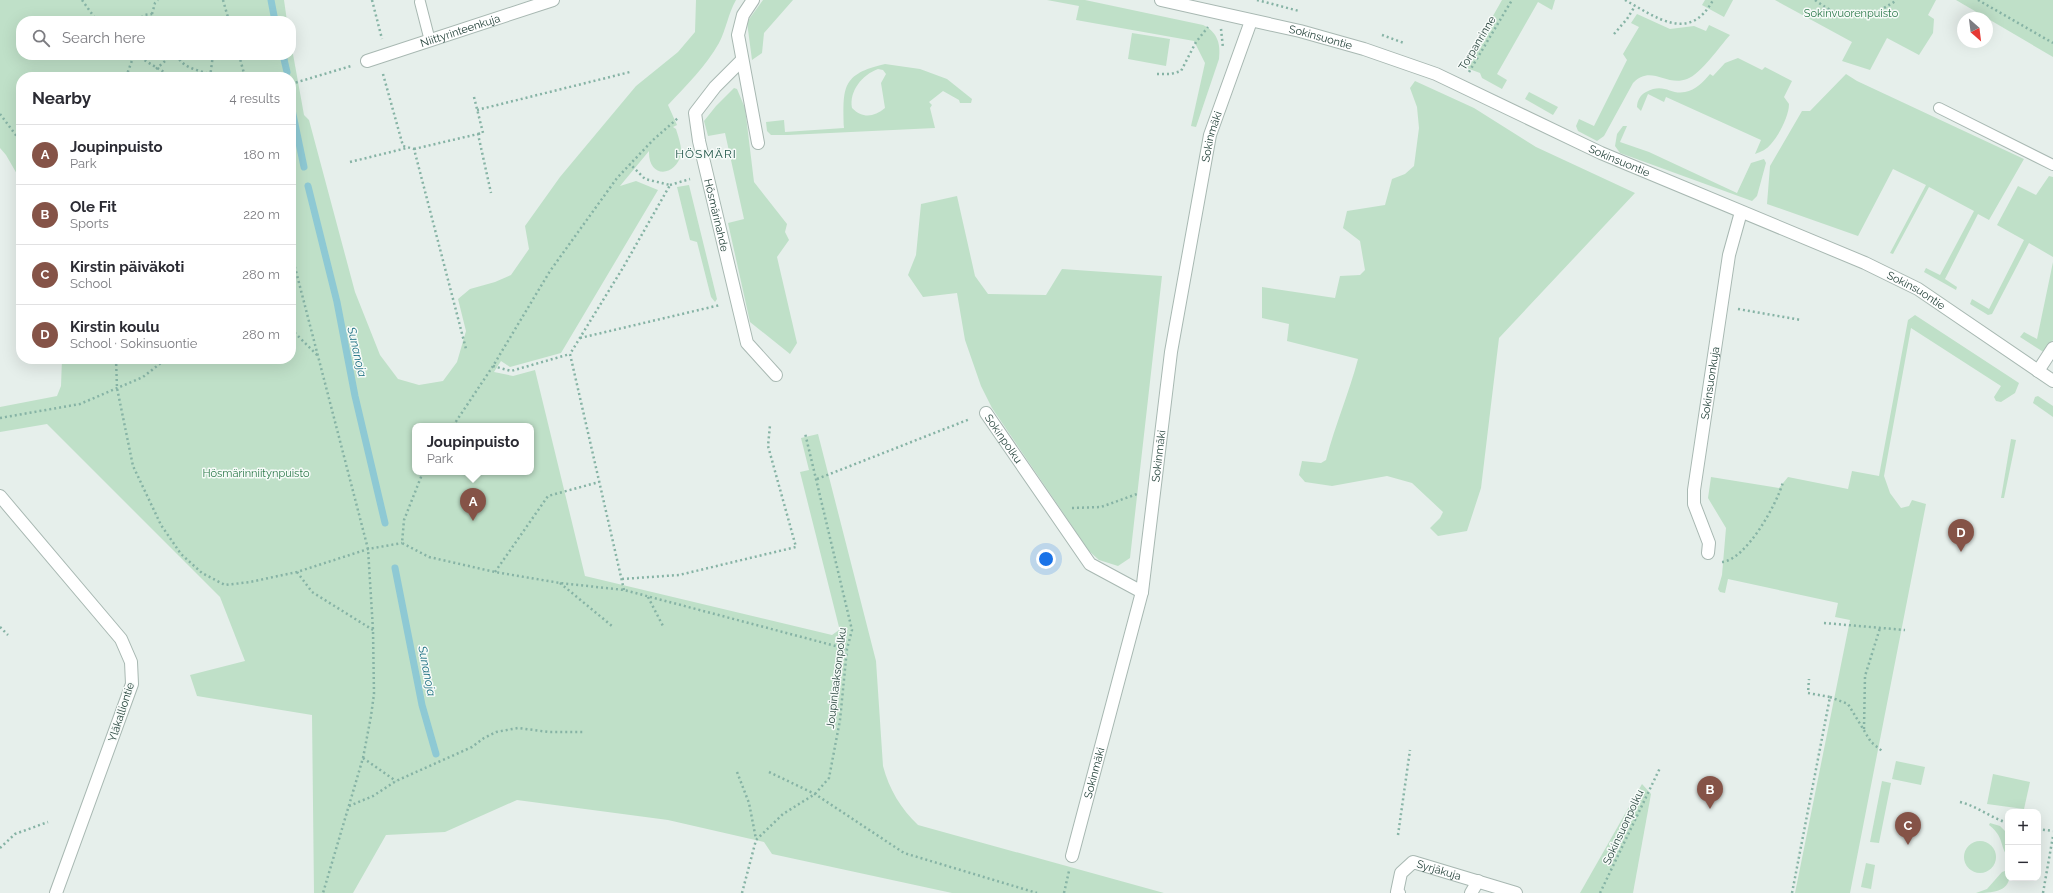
<!DOCTYPE html>
<meta charset="utf-8">
<style>
body{margin:0;font-family:Raleway,sans-serif;background:#f7f7f7;color:#2b2b33}
.controls{position:absolute;right:12px;bottom:12px;display:grid;overflow:hidden;border-radius:8px;box-shadow:0 4px 16px #0002}
.controls button{width:36px;height:36px;display:grid;place-items:center;padding:0;border:0;border-bottom:1px solid #e1e1e2;background:#fff;color:#2b2b33;font:20px sans-serif}
.compass{position:absolute;left:1957px;top:12px;width:36px;height:36px;border-radius:50%;background:#fff;box-shadow:0 4px 16px #0002;rotate:152deg}
.you{position:absolute;left:1046px;top:559px;width:14px;height:14px;margin:-10px;border:3px solid #fff;border-radius:50%;background:#1a73e8;box-shadow:0 0 0 6px #1a73e833}
.badge{display:grid;place-items:center;width:26px;height:26px;border-radius:50%;background:#855347;color:#fff;font-size:13px;font-weight:700}
.pin{position:absolute;translate:-50% -33px;filter:drop-shadow(0 1px 2px #0008)}
.pin::after{content:'';position:absolute;top:21px;width:14px;height:12px;background:inherit;clip-path:polygon(0 0,100% 0,50% 100%)}
.popup{position:absolute;left:412px;top:423px;width:122px;height:52px;box-sizing:border-box;display:grid;place-content:center;border-radius:8px;background:#fff;filter:drop-shadow(0 1px 3px #0005);font-size:13px;white-space:nowrap;color:#7c7c81}
.popup b{font-size:15px;color:#2b2b33}
.popup::after{content:'';position:absolute;left:50%;top:100%;margin-left:-8px;border:8px solid transparent;border-top-color:#fff}
.list{margin:0;padding:0;list-style:none}
h2{display:flex;justify-content:space-between;align-items:center;height:52px;margin:0;padding:0 16px;font-size:17px}
h2 small{font-size:13px;font-weight:400;color:#7c7c81}
.list li{display:grid;grid-template-columns:26px 1fr auto;gap:12px;align-items:center;box-sizing:border-box;height:60px;padding:0 16px;border-top:1px solid #e1e1e2}
.list b{display:block;font-size:15px;white-space:nowrap}
.list p{margin:0;font-size:13px;white-space:nowrap;color:#7c7c81}
.list em{font-size:13px;font-style:normal;color:#7c7c81}
.icon{flex:none;width:22px;height:22px;fill:none;stroke:currentColor;stroke-width:2;stroke-linecap:round;stroke-linejoin:round}
.map{position:relative;flex:none;width:2053px;height:893px;overflow:hidden}
.search{position:absolute;background:#fff;box-shadow:0 4px 16px #0002;left:16px;top:16px;width:280px;height:44px;display:flex;align-items:center;gap:10px;box-sizing:border-box;padding:0 14px;border-radius:16px;color:#7c7c81;font-size:15px}
.panel{position:absolute;background:#fff;box-shadow:0 4px 16px #0002;left:16px;top:72px;width:280px;height:292px;border-radius:16px}
.map>svg:first-child{display:block}
.green{fill:#bfe0c8;fill-rule:evenodd}
.lines{fill:none;stroke-linecap:round;stroke-linejoin:round}
.stream{stroke:#8ec9d4;stroke-width:7}
.service-casing{stroke:#a8b8b2;stroke-width:12}
.minor-casing{stroke:#a8b8b2;stroke-width:14}
.path{stroke:#86b3a5;stroke-width:2.5;stroke-dasharray:2 3;stroke-linecap:butt}
.service{stroke:#fff;stroke-width:10}
.minor{stroke:#fff;stroke-width:12}
.labels{text-anchor:middle;stroke-width:3;stroke-linejoin:round;paint-order:stroke}
.park-label{font-size:11px;fill:#2d7a4b;stroke:#f7fbf9}
.street-label{font-size:11px;fill:#24423a;stroke:#f7fbf9}
.neighbourhood-label{font-size:12px;letter-spacing:1px;fill:#1f5548;stroke:#f7fbf9}
.water-label{font-size:12px;font-style:italic;fill:#1c6f80;stroke:#f7fbf9}
</style>
<div class="map">
<svg width="2053" height="893" viewBox="0 0 2053 893">
<rect width="100%" height="100%" fill="#e6efeb"/>
<g class="green">
<path d="M0 0H284L287 21H21V55H291V43L304 115 309 120 355 292 380 355 398 379 419 385 443 381 457 362 466 331 458 299 470 289 495 282 511 275 529 249 525 226 560 177 636 86 678 52 695 32 696 0H736C728 14 726 30 719 43 706 66 686 86 668 105L677 125 673 127 676 129C678 136 682 146 681 154 676 177 648 179 649 151L620 186 636 181 658 190 561 353 510 367 501 361 494 372 513 376 535 370 585 576 832 635 839 630V627L800 472 809 470 801 438 818 434 876 661 883 766C889 789 901 809 918 825L1164 893H952L772 854 764 842 668 820 517 800 445 832 386 835 353 893H314L312 715 197 696 190 675 245 661 220 597 47 424 0 432V407L57 396 61 386 62 359H291V77H21V181L6 155 0 148ZM415 426H531V472H415Z"/>
<polygon points="763,0 793,0 764,33 762,53 752,60 747,22"/>
<path d="M1047 0H1085L1203 25C1217 32 1221 43 1219 59L1196 127 1191 126 1205 63 1194 41 1076 20 1079 6Z"/>
<polygon points="1502,0 1555,0 1552,10 1538,2 1497,74 1507,80 1502,89 1482,78 1480,73 1464,67"/>
<polygon points="1705,0 1733,0 1724,17 1702,5"/>
<polygon points="1775,0 1936,0 1928,15 1934,19 1933,33 1919,55 1887,38 1870,70 1842,61 1852,42"/>
<polygon points="1956,0 2053,0 2053,57"/>
<path d="M1637 14 1670 29 1694 26 1706 31 1709 25 1730 35C1720 46 1701 74 1687 79 1666 87 1651 64 1633 83L1604 136 1597 141 1578 131 1576 126 1579 119 1594 126 1627 60 1623 54 1639 27 1631 23Z"/>
<polygon points="1132,33 1170,39 1166,66 1128,59"/>
<path d="M1738 58 1762 70 1765 67 1792 81 1784 97 1789 104C1789 116 1779 135 1771 144 1767 149 1761 152 1755 154L1761 140 1666 97 1664 102 1648 94 1641 111 1637 107C1637 101 1640 95 1646 92 1664 82 1670 95 1685 92 1696 90 1703 82 1710 74L1713 76 1725 63Z"/>
<path d="M885 64 920 69 947 79 972 99 971 103H960L959 100 943 91 929 102 932 105 930 108 935 128 788 135H771L767 131 766 122 784 120 785 132 844 128C843 88 841 74 885 64ZM878 69 883 70 886 74 881 83 885 108C874 117 863 119 852 108 849 91 862 75 878 69Z"/>
<polygon points="1846,74 1857,81 2024,159 1989,220 1978,214 1945,279 1957,287 1956,290 1924,272 1926,268 1940,275 1974,211 1929,187 1893,254 1890,253 1926,185 1893,169 1858,236 1767,204 1770,166 1802,111 1810,111"/>
<path d="M1415 81 1474 108 1536 147 1635 193 1499 338 1481 488 1467 531 1438 536 1430 528 1440 518 1443 512 1412 483 1387 476 1332 486 1305 482 1299 475 1302 461 1321 463 1326 460C1335 425 1349 393 1358 359L1287 341 1289 324 1262 318V287L1335 298 1340 276 1360 275 1365 270 1360 241 1343 228 1347 211 1385 205 1392 179 1405 174 1414 166 1419 128 1417 107 1410 88Z"/>
<polygon points="734,88 737,89 745,108 754,182 787,224 785,232 789,240 777,257 797,343 790,354 750,322 728,223 744,219 725,133 708,136 704,121 716,106"/>
<polygon points="1529,92 1558,107 1553,115 1525,99"/>
<polygon points="1623,126 1627,126 1620,142 1649,152 1737,193 1751,163 1764,159 1766,163 1757,196 1752,201 1620,153 1615,146 1617,134"/>
<polygon points="2049,176 2053,177 2053,257 2029,243 1992,314 1988,315 1970,304 1972,299 1989,309 2024,240 1997,225 2018,186 2036,195"/>
<polygon points="689,185 717,299 715,302 711,297 697,242 690,240 677,187"/>
<polygon points="957,196 975,276 988,294 1046,295 1062,269 1162,276 1130,558 1118,566 1099,560 1089,551 992,408 981,386 965,340 957,293 923,297 908,275 916,255 921,204"/>
<polygon points="2053,262 2053,340 2045,353 2020,337 2024,332 2037,339"/>
<polygon points="1915,315 2019,383 2015,393 2001,402 1996,401 1994,397 2001,386 1911,328 1884,476 1890,493 1901,508 1909,506 1912,500 1926,504 1850,893 1795,893 1850,620 1835,617 1838,603 1728,579 1725,593 1720,592 1718,589 1722,575 1726,528 1708,498 1711,477 1779,488 1788,477 1848,489 1852,471 1879,476 1908,320"/>
<polygon points="2038,396 2053,406 2053,417 2033,403 2035,397"/>
<polygon points="2011,439 2016,440 2004,498 2001,498"/>
<polygon points="1896,761 1925,767 1921,785 1892,779"/>
<polygon points="1993,774 2030,782 2024,809 1987,804"/>
<polygon points="1882,781 1891,783 1879,843 1870,842"/>
<polygon points="1642,784 1651,794 1633,893 1580,893"/>
<path d="M1990 823 2000 826 2008 834V857C1999 845 2005 838 1989 825Z"/>
<circle cx="1980" cy="857" r="16"/>
<polygon points="1866,863 1875,865 1871,889 1861,887"/>
<path d="M2008 870C2008 872 2009 878 2009 879 2007 893 1987 893 1976 893L1987 889 2002 872Z"/>
</g>
<g class="lines">
<g class="stream">
<polyline points="271,0 275,21"/>
<polyline points="283,55 287,72"/>
<polyline points="291,105 304,167"/>
<polyline points="308,186 337,302 355,396 385,523"/>
<polyline points="395,568 422,705 436,754"/>
</g>
<defs>
<g id="service">
<polyline points="420,2 430,41"/>
<polyline points="1939,108 2053,165"/>
</g>
<g id="minor">
<polyline points="753,0 743,15 738,35 758,143"/>
<path id="s1" d="M1161 0 1300 31 1364 49 1436 74 1601 153 1865 263 1918 289 2053 381"/>
<path id="s2" d="M367 61 553 0"/>
<path id="s3" d="M741 61 715 87 695 113 699 141 747 343 776 375"/>
<polyline points="2038,371 2053,348"/>
<path id="s4" d="M986 413 1090 564 1142 592"/>
<polyline points="0,496 121,639 131,662 132,684 56,893"/>
<path id="s5" d="M1708 553 1709 543 1694 504V490L1729 255 1741 212"/>
<path id="s6" d="M1072 856 1142 592 1171 352 1210 135 1251 21"/>
<path id="s7" d="M1399 893 1397 892 1401 873 1413 862 1516 893"/>
<polyline points="1471,893 1478,881"/>
</g>
</defs>
<use href="#service" class="service-casing"/>
<use href="#minor" class="minor-casing"/>
<g class="path">
<polyline points="82,0 97,21"/>
<polyline points="223,0 229,21"/>
<polyline points="372,0 382,39"/>
<polyline points="1257,0 1299,11"/>
<path d="M1625 0C1657 18 1690 43 1713 0"/>
<path d="M1815 0C1847 24 1865 21 1897 0"/>
<polyline points="1978,0 2053,43"/>
<polyline points="152,14 155,3 158,0"/>
<polyline points="113,21 125,21"/>
<polyline points="138,21 144,15 152,14 157,21"/>
<polyline points="1221,29 1223,48"/>
<polyline points="1614,34 1627,19 1635,6"/>
<polyline points="1382,35 1404,43"/>
<polyline points="136,55 172,77"/>
<path d="M177 55C182 68 198 70 209 74"/>
<polyline points="239,55 245,77"/>
<polyline points="156,69 172,55"/>
<polyline points="1469,72 1512,0"/>
<polyline points="383,74 403,146 414,149 466,349"/>
<polyline points="1157,74 1171,74 1181,71 1196,42 1208,27"/>
<polyline points="126,77 134,55"/>
<polyline points="210,77 213,55"/>
<polyline points="291,84 351,66"/>
<polyline points="474,97 483,133 478,134"/>
<polyline points="477,110 630,72"/>
<polyline points="0,114 21,142"/>
<polyline points="414,149 478,134 491,193"/>
<polyline points="350,162 407,148"/>
<polyline points="670,185 690,179"/>
<polyline points="291,252 368,549 373,630 374,694 371,716 363,758 323,893"/>
<polyline points="1738,309 1801,320"/>
<polyline points="291,329 319,357"/>
<polyline points="580,338 720,305"/>
<polyline points="116,359 117,388 133,466 161,525 181,554 202,573 225,585 250,582 297,572 368,549 402,543"/>
<polyline points="493,366 511,371 570,354"/>
<polyline points="0,418 80,404 143,377 166,359"/>
<polyline points="453,426 493,366 550,271 617,178 653,140 678,118"/>
<polyline points="423,472 404,520 402,543 429,557 495,572 560,583 624,590 847,649"/>
<polyline points="817,479 970,419"/>
<polyline points="1072,508 1101,507 1137,494"/>
<path d="M1722 562C1746 560 1777 504 1783 482"/>
<polyline points="297,572 312,592 373,630"/>
<polyline points="495,572 548,496 599,482"/>
<polyline points="622,579 679,575 796,547 768,446 770,425"/>
<polyline points="560,583 612,626"/>
<polyline points="624,590 570,354 624,266 670,185 645,179 630,164"/>
<polyline points="648,597 664,628"/>
<polyline points="1824,623 1905,630"/>
<polyline points="0,627 8,635"/>
<polyline points="1830,697 1848,704 1871,742 1882,751"/>
<polyline points="1864,729 1865,676 1880,628"/>
<polyline points="363,758 396,781"/>
<polyline points="737,772 749,803 756,839"/>
<polyline points="769,772 815,794 904,853 1037,893"/>
<path d="M1960 802C1977 806 1991 818 2008 823"/>
<polyline points="349,806 373,796 396,781 472,747 484,738 496,732 518,728 549,732 584,732"/>
<polyline points="2038,829 2053,831"/>
<polyline points="1398,835 1410,750"/>
<polyline points="0,848 15,834 48,822"/>
<polyline points="742,893 756,840 783,814 815,794 829,778 840,720 847,649 852,630 805,433"/>
<polyline points="1064,893 1069,871"/>
<polyline points="1600,893 1660,768"/>
<polyline points="1792,893 1830,697 1808,693 1809,679"/>
<polyline points="2043,893 2053,836"/>
</g>
<use href="#service" class="service"/>
<use href="#minor" class="minor"/>
</g>
<g class="labels">
<g class="park-label">
<text x="1851" y="17">Sokinvuorenpuisto</text>
<text x="256" y="477">Hösmärinniitynpuisto</text>
</g>
<g class="street-label">
<text dy="4" stroke="none"><textPath href="#s2" startOffset="98">Niittyrinteenkuja</textPath></text>
<text dy="4" stroke="none"><textPath href="#s1" startOffset="164">Sokinsuontie</textPath></text>
<text transform="translate(1477 43) rotate(-59)" y="4">Torpanrinne</text>
<text dy="4" stroke="none"><textPath href="#s6" startOffset="734">Sokinmäki</textPath></text>
<text dy="4" stroke="none"><textPath href="#s1" startOffset="488">Sokinsuontie</textPath></text>
<text dy="4" stroke="none"><textPath href="#s3" startOffset="174">Hösmärinahde</textPath></text>
<text dy="4" stroke="none"><textPath href="#s1" startOffset="812">Sokinsuontie</textPath></text>
<text dy="4" stroke="none"><textPath href="#s5" startOffset="174">Sokinsuonkuja</textPath></text>
<text dy="4" stroke="none"><textPath href="#s4" startOffset="31">Sokinpolku</textPath></text>
<text dy="4" stroke="none"><textPath href="#s6" startOffset="410">Sokinmäki</textPath></text>
<text transform="translate(836 678) rotate(-83)" y="4">Joupinlaaksonpolku</text>
<text transform="translate(121 712) rotate(-72)" y="4">Yläkalliontie</text>
<text dy="4" stroke="none"><textPath href="#s6" startOffset="86">Sokinmäki</textPath></text>
<text transform="translate(1623 827) rotate(-65)" y="4">Sokinsuonpolku</text>
<text dy="4" stroke="none"><textPath href="#s7" startOffset="65">Syrjäkuja</textPath></text>
</g>
<g class="neighbourhood-label">
<text x="706" y="158">HÖSMÄRI</text>
</g>
<g class="water-label">
<text transform="translate(357 352) rotate(77)" y="4">Sunanoja</text>
<text transform="translate(427 671) rotate(79)" y="4">Sunanoja</text>
</g>
</g>
</svg>
<div class="controls">
<button>+</button>
<button>−</button>
</div>
<svg class="compass" viewBox="-18 -18 36 36"><path d="M0-13l5 13h-10z" fill="#e53935"/><path d="M0 13l5-13h-10z" fill="#7c7c81"/></svg>
<div class="you"></div>
<div class="pin badge" style="left:473px;top:521px">A</div>
<div class="popup"><b>Joupinpuisto</b>Park</div>
<div class="pin badge" style="left:1710px;top:809px">B</div>
<div class="pin badge" style="left:1908px;top:845px">C</div>
<div class="pin badge" style="left:1961px;top:552px">D</div>
<div class="search"><svg class="icon" aria-label="search" viewBox="0 0 24 24"><circle cx="10" cy="10" r="6"/><path d="M15 15l6 6"/></svg>Search here</div>
<section class="panel">
<h2>Nearby<small>4 results</small></h2>
<ul class="list">
<li><span class="badge">A</span><div><b>Joupinpuisto</b><p>Park</p></div><em>180 m</em></li>
<li><span class="badge">B</span><div><b>Ole Fit</b><p>Sports</p></div><em>220 m</em></li>
<li><span class="badge">C</span><div><b>Kirstin päiväkoti</b><p>School</p></div><em>280 m</em></li>
<li><span class="badge">D</span><div><b>Kirstin koulu</b><p>School · Sokinsuontie</p></div><em>280 m</em></li>
</ul>
</section>
</div>
